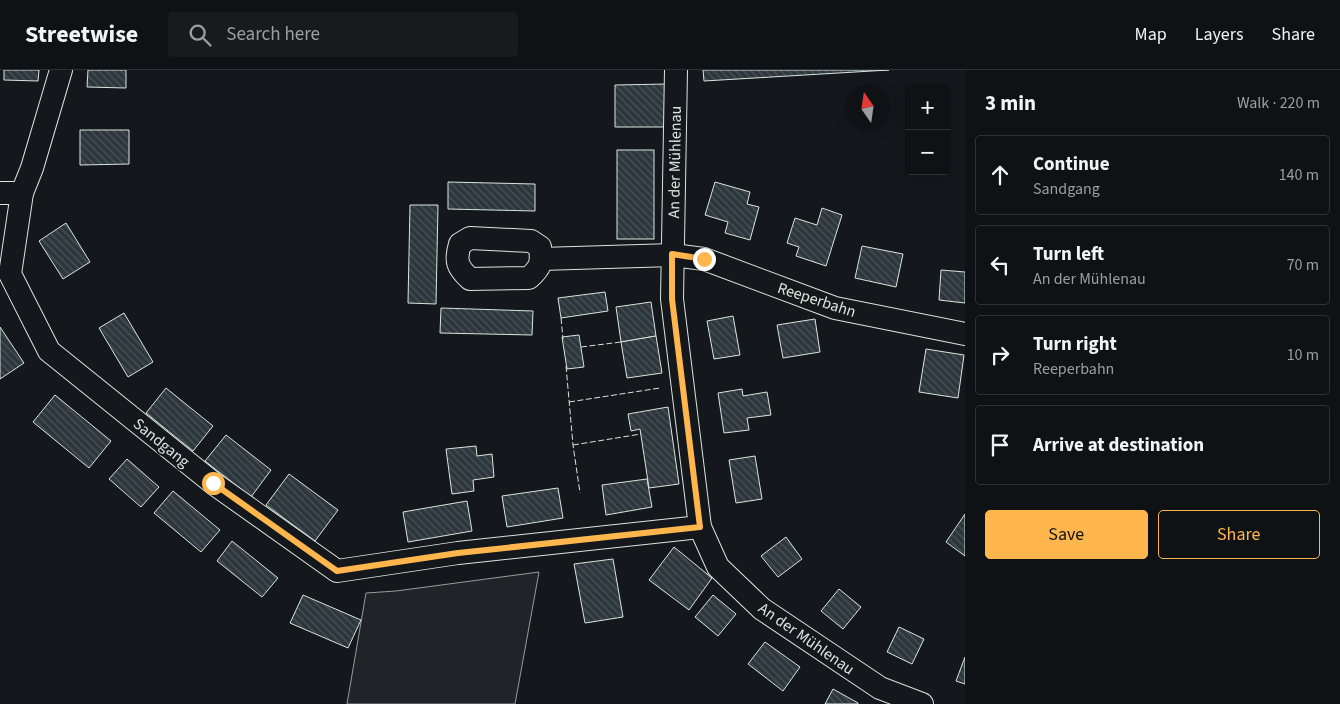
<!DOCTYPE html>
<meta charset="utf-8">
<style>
body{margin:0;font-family:"Source Sans 3",sans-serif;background:#181b1e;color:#f1f3f6}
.controls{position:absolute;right:15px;top:15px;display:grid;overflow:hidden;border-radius:5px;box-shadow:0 2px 12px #0003}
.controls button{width:45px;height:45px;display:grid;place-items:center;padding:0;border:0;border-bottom:1px solid #2f3234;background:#0f1215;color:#f1f3f6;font:25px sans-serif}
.compass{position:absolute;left:845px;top:15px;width:45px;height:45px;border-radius:50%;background:#0f1215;box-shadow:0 2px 12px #0003;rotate:347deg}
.stop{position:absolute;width:15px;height:15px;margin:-11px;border:4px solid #ffb74d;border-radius:50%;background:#fff}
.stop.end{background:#ffb74d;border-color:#fff;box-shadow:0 1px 5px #0008}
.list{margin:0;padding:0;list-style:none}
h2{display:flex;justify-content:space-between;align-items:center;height:65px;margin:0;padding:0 20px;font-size:21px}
h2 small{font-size:16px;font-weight:400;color:#9b9ea0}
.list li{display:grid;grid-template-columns:32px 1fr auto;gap:15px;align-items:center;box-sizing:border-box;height:80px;margin:0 10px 10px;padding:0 10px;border:1px solid #2f3234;border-radius:5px}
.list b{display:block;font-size:19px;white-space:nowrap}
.list p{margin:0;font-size:16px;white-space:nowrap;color:#9b9ea0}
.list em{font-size:16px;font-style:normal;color:#9b9ea0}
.actions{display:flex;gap:10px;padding:15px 20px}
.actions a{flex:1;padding:11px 0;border:1px solid #ffb74d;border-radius:5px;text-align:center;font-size:18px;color:#ffb74d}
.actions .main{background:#ffb74d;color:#111}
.icon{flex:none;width:28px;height:28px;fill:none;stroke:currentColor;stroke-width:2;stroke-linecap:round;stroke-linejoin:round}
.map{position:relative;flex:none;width:965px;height:634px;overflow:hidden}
header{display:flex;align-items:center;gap:30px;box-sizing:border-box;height:70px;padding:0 25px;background:#0f1215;border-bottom:1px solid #2f3234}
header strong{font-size:24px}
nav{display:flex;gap:28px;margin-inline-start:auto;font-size:18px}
.search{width:350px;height:45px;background:#181b1e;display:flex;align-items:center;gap:12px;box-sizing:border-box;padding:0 18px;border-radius:5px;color:#9b9ea0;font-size:19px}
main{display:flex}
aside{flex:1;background:#0f1215}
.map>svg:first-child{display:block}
.green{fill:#202428;stroke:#939e99}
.building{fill:url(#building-back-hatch);stroke:#d8e6dc}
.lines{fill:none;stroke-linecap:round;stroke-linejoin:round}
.street-casing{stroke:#d8e6dc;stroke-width:24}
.street{stroke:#14181c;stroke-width:22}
.fence{stroke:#d8e6dc;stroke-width:1;stroke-dasharray:6 2.5;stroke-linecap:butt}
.route{stroke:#ffb74d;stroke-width:6}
.labels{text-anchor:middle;stroke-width:4;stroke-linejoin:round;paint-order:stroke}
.street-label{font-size:16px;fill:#d8e6dc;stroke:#14181c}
</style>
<header>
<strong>Streetwise</strong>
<div class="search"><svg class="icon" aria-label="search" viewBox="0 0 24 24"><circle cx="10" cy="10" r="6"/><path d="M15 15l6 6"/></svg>Search here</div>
<nav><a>Map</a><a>Layers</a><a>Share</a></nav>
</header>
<main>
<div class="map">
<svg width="965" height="634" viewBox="0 0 965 634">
<defs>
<pattern id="building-back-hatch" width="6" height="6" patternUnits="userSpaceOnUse" patternTransform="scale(1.25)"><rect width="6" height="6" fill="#2c363c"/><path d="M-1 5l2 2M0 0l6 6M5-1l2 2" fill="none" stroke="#4a5358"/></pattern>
</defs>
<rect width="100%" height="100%" fill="#14181c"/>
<polygon class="green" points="539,502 515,634 347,634 366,523 396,521"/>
<g class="building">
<polygon points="4,0 39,0 38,11 4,10"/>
<polygon points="88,0 126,0 126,18 87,17"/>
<polygon points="703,0 889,0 704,11"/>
<polygon points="667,14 668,57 615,57 615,15"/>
<polygon points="80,60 129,60 129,94 80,95"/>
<rect x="617" y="80" width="37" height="89"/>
<polygon points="448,112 535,114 535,141 448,139"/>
<polygon points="715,112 750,122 747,134 759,137 750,170 725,163 728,152 705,145"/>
<polygon points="410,135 438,135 436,234 408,233"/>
<polygon points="822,138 842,145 826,196 796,186 799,177 787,173 795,148 817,155"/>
<polygon points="66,153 90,192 63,209 39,171"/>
<polygon points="862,176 903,184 896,217 855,208"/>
<polygon points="941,200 965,202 965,233 939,230"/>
<polygon points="605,222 608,241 561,248 558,228"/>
<polygon points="651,232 656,266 621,272 616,237"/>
<polygon points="441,238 533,241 532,265 440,263"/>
<polygon points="124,243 153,292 128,307 99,258"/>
<polygon points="733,246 740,285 714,289 707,251"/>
<polygon points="815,249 820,282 783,288 777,255"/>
<polygon points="0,257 24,293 0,309"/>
<polygon points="579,265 584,297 567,299 562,267"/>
<polygon points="656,266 662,303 627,308 621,272"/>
<polygon points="926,279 964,285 958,328 919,322"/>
<polygon points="166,318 213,356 193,381 146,343"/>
<polygon points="742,319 743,326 767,322 771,345 747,348 749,360 724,363 718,323"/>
<polygon points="55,325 111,371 89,398 33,352"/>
<polygon points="668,337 679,414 649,418 640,359 631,361 628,344"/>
<polygon points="226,365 271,400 251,427 205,391"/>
<polygon points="476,376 477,386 492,384 494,407 473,410 474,421 452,424 446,379"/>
<polygon points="755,386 762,429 736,433 729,390"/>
<polygon points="127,389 159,417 141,437 109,409"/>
<polygon points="289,404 338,440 315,471 266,435"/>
<polygon points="647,409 652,437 606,445 602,415"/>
<polygon points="558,418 563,448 507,457 502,426"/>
<polygon points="173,421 220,460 201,482 154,443"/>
<polygon points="467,431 472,461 408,472 403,442"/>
<polygon points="965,444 965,486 946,472"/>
<polygon points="786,467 802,489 778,507 761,486"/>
<polygon points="232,471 278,508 262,527 217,491"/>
<polygon points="674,477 712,508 689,540 649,510"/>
<polygon points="613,489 623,547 585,553 574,494"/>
<polygon points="839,519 861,537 843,559 821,541"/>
<polygon points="303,525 361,550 348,578 290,553"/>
<polygon points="713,525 736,544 718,566 695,547"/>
<polygon points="899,557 924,569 912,594 887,582"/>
<polygon points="765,572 800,597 783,621 748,594"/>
<polygon points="965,587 965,614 956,611"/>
<polygon points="833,619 858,633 858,634 825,634"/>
</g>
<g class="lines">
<defs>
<g id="street">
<polyline points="676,0 672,229 700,457 718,497 762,539 880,618 922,634"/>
<polyline points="0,123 22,123 32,98 61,0"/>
<polyline points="22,123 10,204 49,281 213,413 337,501 458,483 700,457"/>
<path d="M470 168 531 171 540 177C542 193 541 197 529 208L470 209C457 197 455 191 460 174Z"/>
<polyline points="541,189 673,185 704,189 835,238 965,264"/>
</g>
</defs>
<use href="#street" class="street-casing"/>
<use href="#street" class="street"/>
<g class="fence">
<polyline points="561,248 563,269"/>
<polyline points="581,277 621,272"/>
<polyline points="566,296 573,375 580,423"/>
<polyline points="569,332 660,318"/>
<polyline points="573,375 641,364"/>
</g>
</g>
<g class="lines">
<polyline class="route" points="213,413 337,501 458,483 700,457 672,229 672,184 704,189"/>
</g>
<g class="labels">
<g class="street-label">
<text transform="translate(674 92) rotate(-89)" y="6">An der Mühlenau</text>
<text transform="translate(817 229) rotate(18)" y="6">Reeperbahn</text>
<text transform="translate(162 372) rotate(39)" y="6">Sandgang</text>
<text transform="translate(807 568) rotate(35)" y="6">An der Mühlenau</text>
</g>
</g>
</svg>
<div class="controls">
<button>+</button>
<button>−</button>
</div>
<svg class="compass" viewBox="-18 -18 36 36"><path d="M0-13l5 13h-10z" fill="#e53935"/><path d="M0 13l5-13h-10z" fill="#9b9ea0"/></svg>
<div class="stop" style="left:213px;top:413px"></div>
<div class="stop end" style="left:704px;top:189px"></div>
</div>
<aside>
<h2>3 min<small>Walk · 220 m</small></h2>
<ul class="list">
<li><svg class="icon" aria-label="ahead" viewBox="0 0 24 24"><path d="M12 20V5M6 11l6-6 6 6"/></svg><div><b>Continue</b><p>Sandgang</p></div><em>140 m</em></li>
<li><svg class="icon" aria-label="left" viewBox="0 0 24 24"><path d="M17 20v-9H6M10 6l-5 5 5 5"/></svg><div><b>Turn left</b><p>An der Mühlenau</p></div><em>70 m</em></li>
<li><svg class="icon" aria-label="right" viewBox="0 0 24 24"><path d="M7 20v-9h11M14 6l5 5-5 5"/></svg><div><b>Turn right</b><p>Reeperbahn</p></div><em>10 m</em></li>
<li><svg class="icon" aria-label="arrive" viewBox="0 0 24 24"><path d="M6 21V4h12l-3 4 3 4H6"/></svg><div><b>Arrive at destination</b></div></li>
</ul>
<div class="actions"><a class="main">Save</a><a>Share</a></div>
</aside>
</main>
